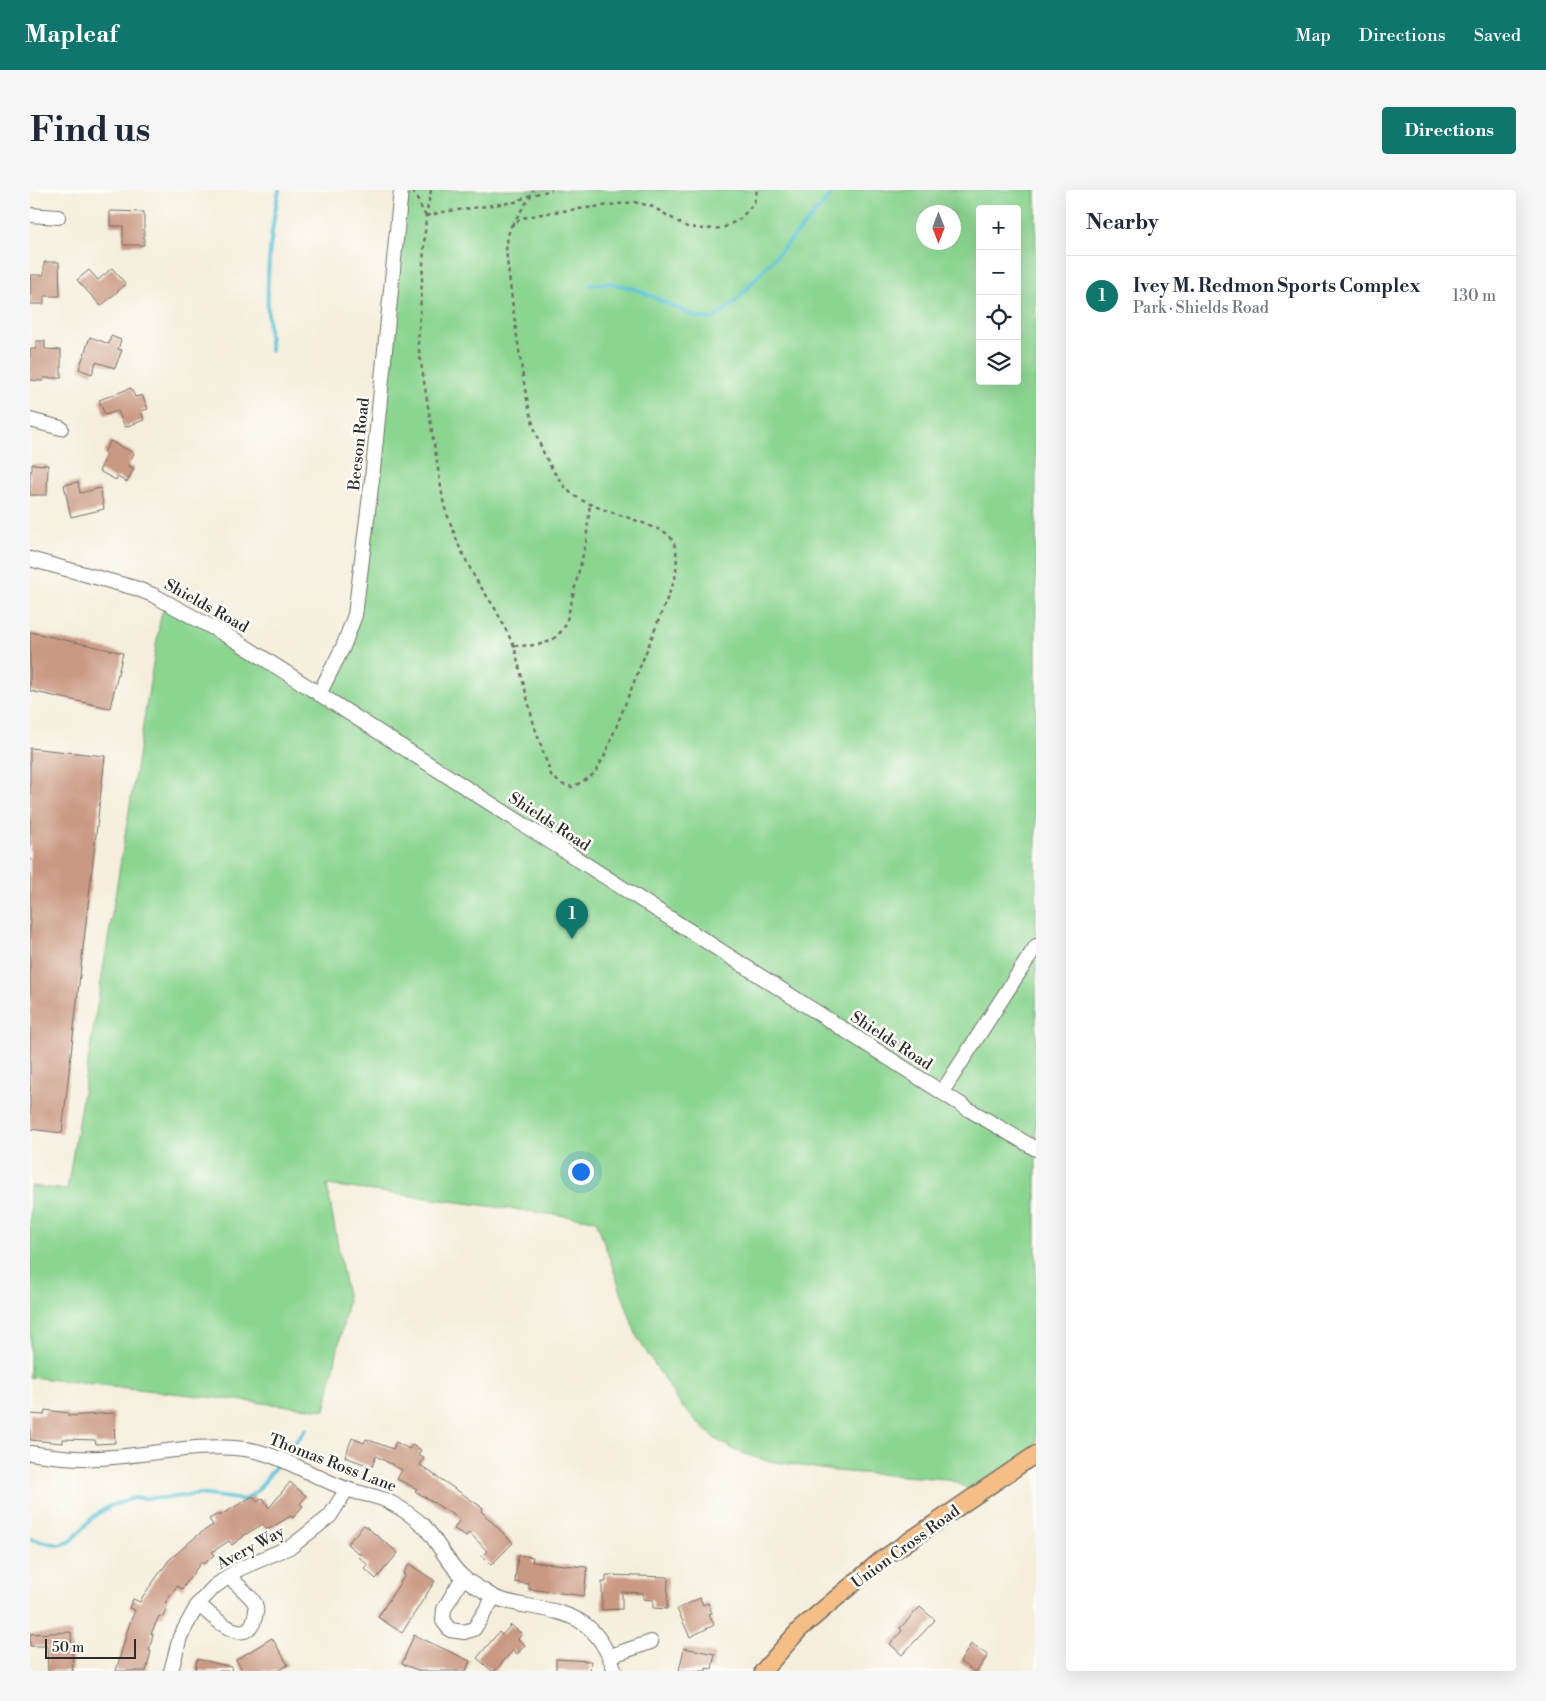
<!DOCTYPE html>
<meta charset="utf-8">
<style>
body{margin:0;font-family:"Libre Bodoni",serif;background:#f6f6f7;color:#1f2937}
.controls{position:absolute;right:15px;top:15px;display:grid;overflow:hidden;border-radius:5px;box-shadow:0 5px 20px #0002}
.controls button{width:45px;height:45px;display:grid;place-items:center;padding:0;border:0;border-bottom:1px solid #e0e1e3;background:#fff;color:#1f2937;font:25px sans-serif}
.compass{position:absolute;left:886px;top:15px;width:45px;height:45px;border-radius:50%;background:#fff;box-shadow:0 5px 20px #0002;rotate:180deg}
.scale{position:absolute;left:15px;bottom:12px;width:91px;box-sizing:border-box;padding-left:5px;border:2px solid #2b2b2b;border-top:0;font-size:14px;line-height:18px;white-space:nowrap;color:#2b2b2b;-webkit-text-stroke:4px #fdfcf7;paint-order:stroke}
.you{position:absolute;left:550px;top:981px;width:18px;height:18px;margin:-12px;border:4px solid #fff;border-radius:50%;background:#1a73e8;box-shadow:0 0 0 8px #1a73e833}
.badge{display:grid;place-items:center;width:32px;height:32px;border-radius:50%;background:#0f766e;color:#fff;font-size:16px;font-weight:700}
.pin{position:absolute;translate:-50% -41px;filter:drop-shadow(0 1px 2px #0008)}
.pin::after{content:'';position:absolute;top:26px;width:18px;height:15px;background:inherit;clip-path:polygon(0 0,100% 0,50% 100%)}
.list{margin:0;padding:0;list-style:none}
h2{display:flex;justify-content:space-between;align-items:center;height:65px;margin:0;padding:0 20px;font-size:21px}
h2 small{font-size:16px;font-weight:400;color:#747a83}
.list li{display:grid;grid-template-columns:32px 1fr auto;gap:15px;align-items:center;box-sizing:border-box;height:80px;padding:0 20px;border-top:1px solid #e0e1e3}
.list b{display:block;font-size:19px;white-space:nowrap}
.list p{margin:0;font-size:16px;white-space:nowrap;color:#747a83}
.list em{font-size:16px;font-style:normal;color:#747a83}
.icon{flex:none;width:28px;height:28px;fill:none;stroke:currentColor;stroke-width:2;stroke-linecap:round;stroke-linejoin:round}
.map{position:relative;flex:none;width:1006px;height:1481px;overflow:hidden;border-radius:5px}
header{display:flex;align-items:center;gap:30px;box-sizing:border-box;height:70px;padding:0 25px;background:#0f766e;color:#fff}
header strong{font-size:24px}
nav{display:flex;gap:28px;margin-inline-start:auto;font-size:18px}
.intro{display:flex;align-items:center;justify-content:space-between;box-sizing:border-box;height:120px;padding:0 30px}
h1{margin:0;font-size:35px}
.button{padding:12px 22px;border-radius:5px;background:#0f766e;color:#fff;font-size:18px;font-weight:700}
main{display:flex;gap:30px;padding:0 30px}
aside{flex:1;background:#fff;border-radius:5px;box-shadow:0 5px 20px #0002}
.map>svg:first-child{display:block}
.green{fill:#8bd591;stroke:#5b805e;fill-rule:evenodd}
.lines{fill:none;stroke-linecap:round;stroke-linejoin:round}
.stream{stroke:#5bc3d8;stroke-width:4}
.building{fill:#ca9983}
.minor-casing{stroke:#726f69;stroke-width:16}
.major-casing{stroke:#726f69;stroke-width:19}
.path{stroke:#726f69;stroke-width:2.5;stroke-dasharray:4 4;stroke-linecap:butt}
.minor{stroke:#fff;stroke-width:14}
.major{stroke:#f6be87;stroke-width:16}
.labels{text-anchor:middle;stroke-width:5;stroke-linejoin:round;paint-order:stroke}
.street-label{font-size:16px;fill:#2b2b2b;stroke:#fdfcf7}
</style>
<header>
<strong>Mapleaf</strong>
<nav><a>Map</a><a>Directions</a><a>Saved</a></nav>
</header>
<div class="intro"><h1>Find us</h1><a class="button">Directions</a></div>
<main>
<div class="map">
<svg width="1006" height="1481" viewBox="0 0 1006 1481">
<rect width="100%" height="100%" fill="#fdfcf7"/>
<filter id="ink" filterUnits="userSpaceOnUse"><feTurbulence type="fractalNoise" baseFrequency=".02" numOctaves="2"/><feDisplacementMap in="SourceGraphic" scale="10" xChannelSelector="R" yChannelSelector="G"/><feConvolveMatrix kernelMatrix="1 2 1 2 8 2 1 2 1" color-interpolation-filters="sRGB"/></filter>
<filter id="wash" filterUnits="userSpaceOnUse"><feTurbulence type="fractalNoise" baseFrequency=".0096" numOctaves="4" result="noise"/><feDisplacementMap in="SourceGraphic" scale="20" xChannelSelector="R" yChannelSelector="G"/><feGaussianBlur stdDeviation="1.12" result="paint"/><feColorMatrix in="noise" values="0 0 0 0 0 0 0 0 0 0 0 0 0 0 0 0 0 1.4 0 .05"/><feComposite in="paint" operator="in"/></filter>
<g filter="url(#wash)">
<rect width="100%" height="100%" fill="#f5eedc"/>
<path class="green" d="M371 0H1006V1264L944 1306C935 1296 929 1293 916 1289L804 1281 733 1270 706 1261 684 1248 652 1217 607 1147 566 1030 297 995 318 1111 295 1220 0 1187V996L37 1000 131 425 137 412 289 504 325 425ZM950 19H987V191H950ZM894 22H924V52H894Z"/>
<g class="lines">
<g class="stream">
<path d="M561 95 580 93 606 99 666 127 682 129C706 115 712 103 730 84 755 56 781 29 805 0"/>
<path d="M241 160C234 106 238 54 249 0"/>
<polyline points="254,1267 276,1239"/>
<polyline points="0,1349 30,1355 41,1351 63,1327 80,1316 103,1308 136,1308 170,1304 215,1310 227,1301 249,1272"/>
</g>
</g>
<g id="blocks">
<g class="building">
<polygon points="80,21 114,22 114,55 93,55 93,36 80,36"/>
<polygon points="14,72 29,72 30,106 14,106 14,114 1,114 0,85 14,85"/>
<polygon points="82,78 96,94 71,116 47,90 59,80 68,90"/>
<polygon points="81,146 91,150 88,159 92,160 85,178 66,172 62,184 49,179 60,147 79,154"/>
<polygon points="6,151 15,151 15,159 31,160 31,188 13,188 13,191 0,190 0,159 6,159"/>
<polygon points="101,198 105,207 112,205 118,219 111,221 114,230 95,237 88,221 75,225 69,210"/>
<polygon points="80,251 104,263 98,276 104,278 97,292 87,287 86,290 69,281 77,265 74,263"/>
<polygon points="2,274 18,275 17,305 0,305 0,281 2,281"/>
<polygon points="48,292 50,303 70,298 74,319 41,327 34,295"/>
<polygon points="0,442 93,463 80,518 0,501"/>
<polygon points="0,558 75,566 32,943 0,939"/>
<polygon points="15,1220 38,1223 38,1226 84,1223 85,1253 66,1254 65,1250 33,1249 33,1253 0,1250 0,1224 14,1225"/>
<polygon points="322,1248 334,1253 336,1249 363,1259 366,1252 379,1259 382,1255 391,1260 388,1265 394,1268 390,1275 453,1318 451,1321 483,1353 461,1375 452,1366 457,1361 439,1342 436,1346 424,1339 430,1329 385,1301 387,1299 367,1289 372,1280 346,1266 342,1277 315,1267"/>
<polygon points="260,1292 276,1306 270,1314 273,1316 263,1328 261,1326 237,1340 233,1334 213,1346 213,1347 202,1355 199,1351 182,1362 184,1365 174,1374 172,1371 152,1399 147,1396 135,1413 138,1414 133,1427 129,1426 121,1444 123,1444 119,1461 121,1461 116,1481 86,1481 98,1438 105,1420 99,1418 103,1409 110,1412 113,1406 139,1370 169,1344 183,1335 179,1329 188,1324 189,1326 223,1306 227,1312 233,1308 239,1318"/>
<polygon points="334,1335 368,1363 346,1389 335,1379 338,1375 329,1367 331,1365 317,1354"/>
<polygon points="488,1365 503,1367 502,1372 557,1377 554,1406 499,1399 499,1394 485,1392"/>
<polygon points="379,1374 405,1391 372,1443 348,1427 375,1385 373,1384"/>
<polygon points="576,1385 638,1387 637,1419 623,1418 623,1410 613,1409 613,1403 592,1402 592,1419 572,1420 572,1392 576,1392"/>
<polygon points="670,1408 673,1415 678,1413 682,1423 679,1424 684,1435 660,1447 647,1419"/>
<polygon points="890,1417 905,1430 872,1465 860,1454 872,1441 870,1438"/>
<polygon points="481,1435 492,1444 488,1449 495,1455 487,1464 483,1460 465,1481 462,1481 447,1468 469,1442 472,1445"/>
<polygon points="41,1442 43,1481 18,1481 17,1456 0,1456 0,1444"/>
<polygon points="384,1445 440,1471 436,1481 390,1481 372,1474"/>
<polygon points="242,1448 258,1475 248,1481 213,1481 206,1470"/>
<polygon points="941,1454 958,1465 947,1481 944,1481 930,1472"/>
<polygon points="654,1458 685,1464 682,1479 676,1478 676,1481 649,1481"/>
<polygon points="167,1469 202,1477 201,1481 165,1481"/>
<polygon points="526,1469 561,1471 560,1481 526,1481"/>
</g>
</g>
</g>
<g filter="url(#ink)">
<use href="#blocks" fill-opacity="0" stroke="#726f69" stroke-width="1"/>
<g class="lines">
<defs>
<g id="minor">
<polyline points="0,25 28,27"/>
<polyline points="0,230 31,238"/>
<polyline points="0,369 105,398 123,405 205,450 938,919 1006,959"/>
<polyline points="289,504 313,457 325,425 342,289 371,0"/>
<polyline points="912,902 1006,756"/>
<path d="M0 1263C29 1267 54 1270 83 1267 126 1264 171 1253 215 1259 251 1264 282 1287 317 1299 332 1305 349 1305 363 1314 374 1320 385 1328 394 1336 408 1352 417 1373 433 1387 441 1394 453 1400 462 1406 471 1411 487 1414 498 1416 546 1424 568 1432 585 1481"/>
<polyline points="433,1387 414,1419 413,1431 420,1440 434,1442 444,1439 464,1407"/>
<path d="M168 1414C179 1423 211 1457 223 1433 225 1426 228 1421 225 1414 222 1406 205 1393 198 1386"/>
<polyline points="580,1466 621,1452"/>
<polyline points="141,1481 150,1447 168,1414 184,1397 209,1379 262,1356 300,1326 317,1299"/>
</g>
<polyline id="major" points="733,1481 770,1439 851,1370 1006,1264"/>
</defs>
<use href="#minor" class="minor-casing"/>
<use href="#major" class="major-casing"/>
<g class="path">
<path d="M401 0 396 26 388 154 414 316 429 356 445 388 466 420 484 456 504 535 521 585 531 594 542 597 552 592 564 584 575 565 645 389C647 375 650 353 636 343 632 340 627 339 622 337 598 325 553 318 536 298 503 260 496 208 489 160 484 127 480 94 476 61L478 45 481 36 492 28 517 23 604 12 621 16 657 37 674 39 693 38 710 29 724 13 727 0"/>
<polyline points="383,1 395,25"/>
<polyline points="396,26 413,22 485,12 501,5 503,0"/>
<polyline points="482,35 501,5 522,0"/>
<path d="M484 456C507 455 523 457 536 434L556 352 560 314"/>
</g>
<use href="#minor" class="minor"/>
<use href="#major" class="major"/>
</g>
</g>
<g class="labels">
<g class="street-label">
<text transform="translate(328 254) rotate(-84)" y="6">Beeson Road</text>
<text transform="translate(177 415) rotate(29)" y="6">Shields Road</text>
<text transform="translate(520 631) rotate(33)" y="6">Shields Road</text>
<text transform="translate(862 850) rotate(33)" y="6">Shields Road</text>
<text transform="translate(303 1272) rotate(21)" y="6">Thomas Ross Lane</text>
<text transform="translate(875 1356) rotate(-36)" y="6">Union Cross Road</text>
<text transform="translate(220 1357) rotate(-28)" y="6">Avery Way</text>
</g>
</g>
</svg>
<div class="controls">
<button>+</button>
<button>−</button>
<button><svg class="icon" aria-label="locate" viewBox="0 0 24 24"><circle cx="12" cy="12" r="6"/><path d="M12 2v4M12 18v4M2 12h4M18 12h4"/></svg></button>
<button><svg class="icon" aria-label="layers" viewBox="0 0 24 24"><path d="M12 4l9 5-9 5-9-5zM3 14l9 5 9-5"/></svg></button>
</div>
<svg class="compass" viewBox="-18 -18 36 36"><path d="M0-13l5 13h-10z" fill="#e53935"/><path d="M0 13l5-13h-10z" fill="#747a83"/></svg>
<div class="scale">50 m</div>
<div class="you"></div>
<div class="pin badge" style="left:542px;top:749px">1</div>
</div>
<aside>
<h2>Nearby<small></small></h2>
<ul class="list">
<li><span class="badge">1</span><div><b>Ivey M. Redmon Sports Complex</b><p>Park · Shields Road</p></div><em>130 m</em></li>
</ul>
</aside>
</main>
